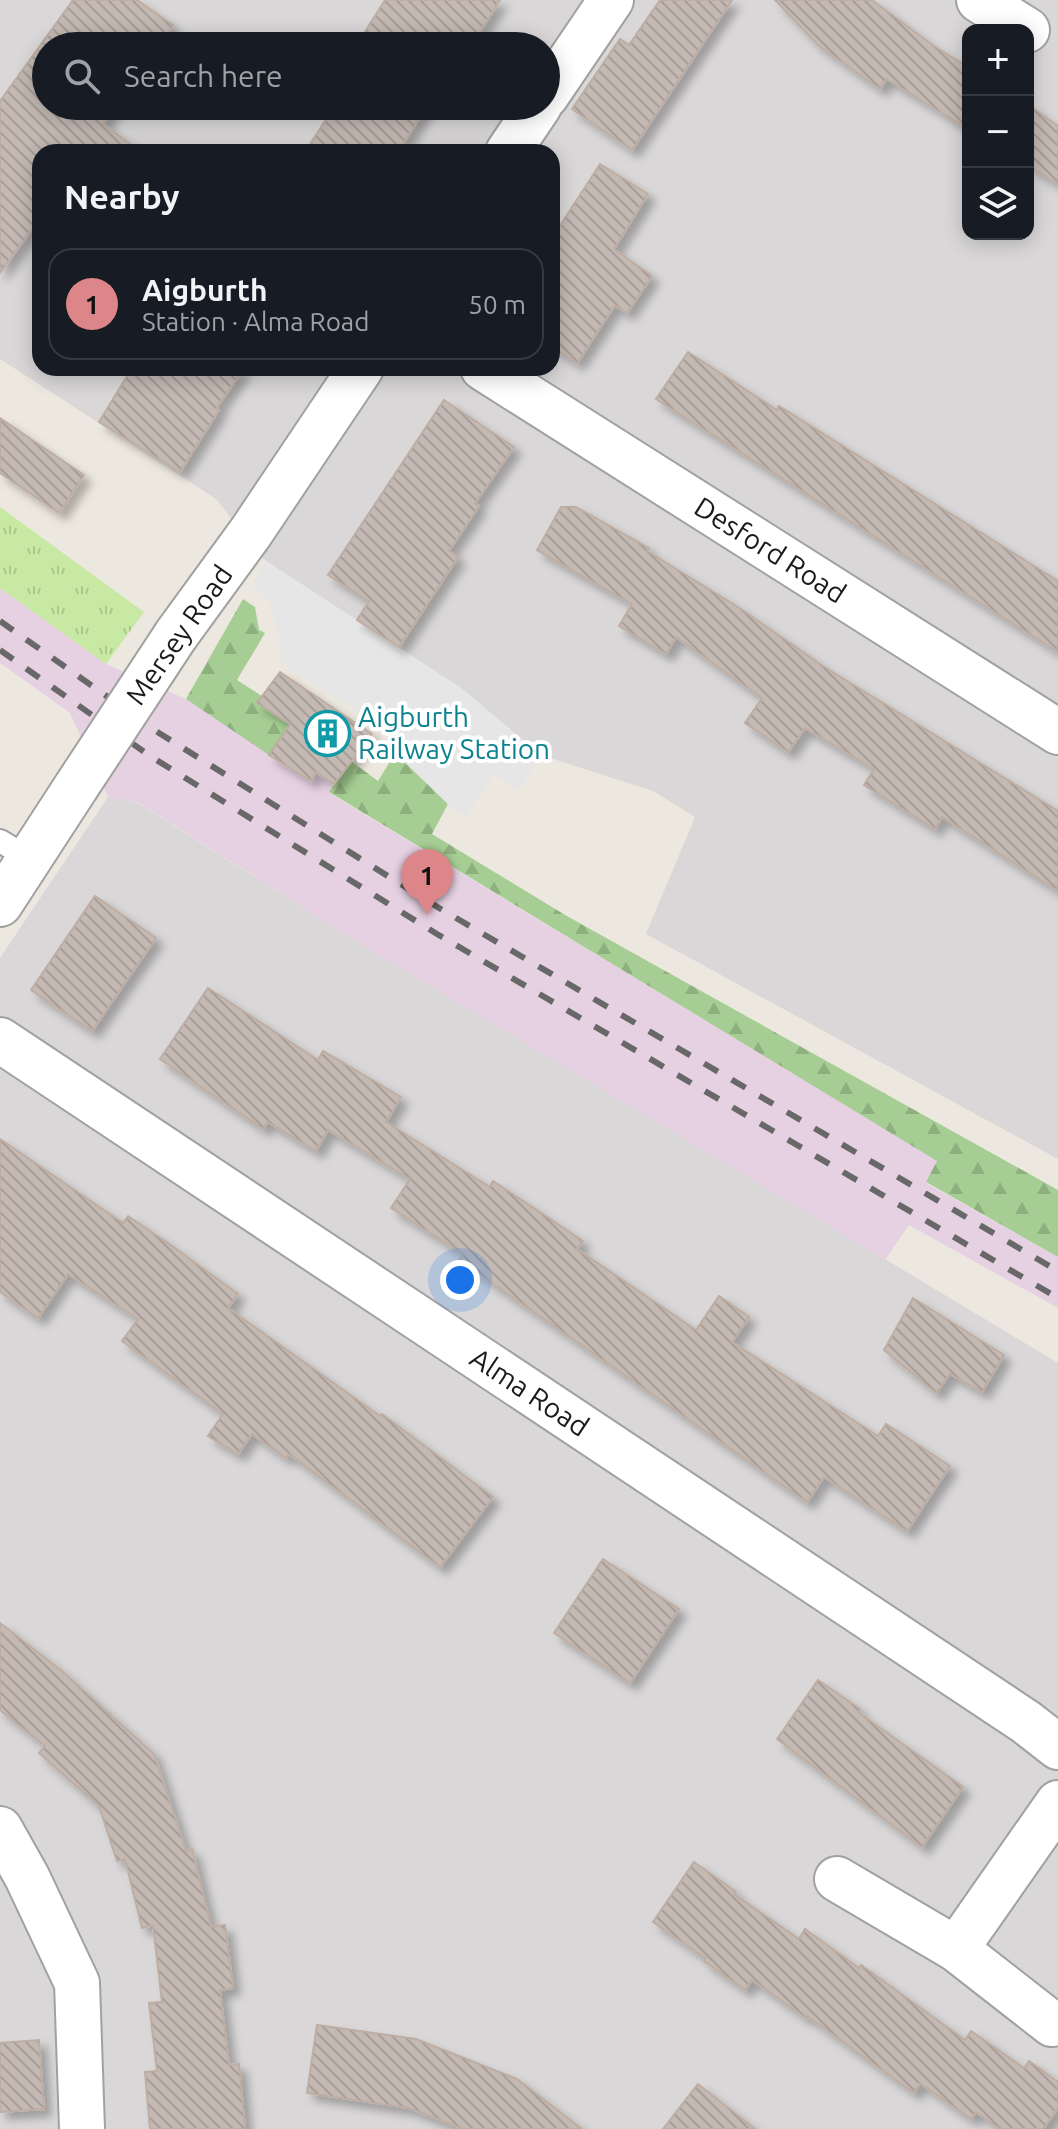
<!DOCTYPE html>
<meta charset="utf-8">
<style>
body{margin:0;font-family:Ubuntu,sans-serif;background:#242831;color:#f1f3f6}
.controls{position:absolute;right:24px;top:24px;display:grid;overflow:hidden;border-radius:16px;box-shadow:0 4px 20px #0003}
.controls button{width:72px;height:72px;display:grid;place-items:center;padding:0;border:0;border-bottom:2px solid #363941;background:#171b24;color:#f1f3f6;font:40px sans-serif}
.you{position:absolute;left:460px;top:1280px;width:28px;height:28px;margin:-20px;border:6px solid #fff;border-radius:50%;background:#1a73e8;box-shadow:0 0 0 12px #1a73e833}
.badge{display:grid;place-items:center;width:52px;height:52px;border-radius:50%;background:#dd868a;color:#111;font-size:26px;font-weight:700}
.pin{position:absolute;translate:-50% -66px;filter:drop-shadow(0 2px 4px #0008)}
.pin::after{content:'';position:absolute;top:42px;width:28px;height:24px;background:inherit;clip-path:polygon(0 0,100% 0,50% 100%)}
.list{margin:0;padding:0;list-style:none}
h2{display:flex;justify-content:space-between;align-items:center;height:104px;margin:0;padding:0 32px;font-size:34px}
h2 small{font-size:26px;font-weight:400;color:#9ea1a6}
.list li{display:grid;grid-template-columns:52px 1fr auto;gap:24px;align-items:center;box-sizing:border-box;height:112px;margin:0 16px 16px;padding:0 16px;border:2px solid #363941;border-radius:24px}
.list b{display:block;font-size:30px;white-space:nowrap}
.list p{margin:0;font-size:26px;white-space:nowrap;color:#9ea1a6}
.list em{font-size:26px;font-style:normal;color:#9ea1a6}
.icon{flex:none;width:44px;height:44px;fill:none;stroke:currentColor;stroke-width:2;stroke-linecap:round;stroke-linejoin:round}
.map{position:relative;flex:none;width:1058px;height:2129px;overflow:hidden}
.search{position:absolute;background:#171b24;box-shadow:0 4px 20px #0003;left:32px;top:32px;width:528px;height:88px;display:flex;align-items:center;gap:20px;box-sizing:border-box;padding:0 28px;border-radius:44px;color:#9ea1a6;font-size:30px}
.panel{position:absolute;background:#171b24;box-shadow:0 4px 20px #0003;left:32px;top:144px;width:528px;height:232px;border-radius:24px}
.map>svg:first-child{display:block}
.residential{fill:#d9d7d7;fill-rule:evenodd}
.railway{fill:#e6d1e3}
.grass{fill:url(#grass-tufts)}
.forest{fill:url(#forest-firs)}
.parking{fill:#e6e6e6}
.building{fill:url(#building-back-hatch);stroke:#beada2;stroke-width:2;filter:url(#shadow)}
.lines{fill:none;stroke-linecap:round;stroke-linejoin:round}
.lane-casing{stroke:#a1a1a1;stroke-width:26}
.street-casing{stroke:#a1a1a1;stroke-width:48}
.lane{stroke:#fff;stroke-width:22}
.street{stroke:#fff;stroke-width:44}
.rail{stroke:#686868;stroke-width:6;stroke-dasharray:16 16;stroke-linecap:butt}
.street-bridge-casing{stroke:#a1a1a1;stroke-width:48;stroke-linecap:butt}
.street-bridge{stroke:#fff;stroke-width:44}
.labels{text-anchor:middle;stroke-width:8;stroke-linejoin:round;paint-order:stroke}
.street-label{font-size:28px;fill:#1a1a1a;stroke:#fff}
.culture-label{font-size:28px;fill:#0d838f;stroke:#fff;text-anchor:start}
</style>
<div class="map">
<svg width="1058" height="2129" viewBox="0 0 1058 2129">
<defs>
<pattern id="grass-tufts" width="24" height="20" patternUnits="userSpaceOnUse" patternTransform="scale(2)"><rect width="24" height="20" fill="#c8e9a3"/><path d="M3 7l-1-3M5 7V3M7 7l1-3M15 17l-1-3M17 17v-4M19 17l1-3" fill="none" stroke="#abc78c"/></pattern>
<pattern id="forest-firs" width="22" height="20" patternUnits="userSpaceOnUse" patternTransform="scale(2)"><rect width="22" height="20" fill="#a6cd93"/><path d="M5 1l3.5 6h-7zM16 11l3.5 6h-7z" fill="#8eaf7e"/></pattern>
<pattern id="building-back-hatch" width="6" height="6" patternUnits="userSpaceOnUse" patternTransform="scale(2)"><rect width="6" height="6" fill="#c4b9b3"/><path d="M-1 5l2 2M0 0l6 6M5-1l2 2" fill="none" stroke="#a89e99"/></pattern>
<filter id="shadow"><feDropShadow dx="7" dy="7" stdDeviation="4" flood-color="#0004"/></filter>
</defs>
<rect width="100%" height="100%" fill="#ede8df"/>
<g class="residential">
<path d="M0 0H1058V1159L646 934 695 817 653 791 541 755 461 688 266 561 216 499 0 359ZM968 30H1028V234H968ZM46 46H546V106H46ZM40 152H552V368H40Z"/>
<polygon points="108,797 138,803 346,935 1058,1363 1058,2129 0,2129 0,958"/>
</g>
<polygon class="railway" points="0,588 106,664 186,699 310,780 316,772 334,784 329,793 938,1161 926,1183 1058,1257 1058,1308 909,1225 885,1260 346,935 139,803 108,797 70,713 0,663"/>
<polygon class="grass" points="0,507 144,612 106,664 0,588"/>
<g class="forest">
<polygon points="243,599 255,607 259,630 265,633 237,680 262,696 258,704 290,724 269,755 186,699"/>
<polygon points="396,752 448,804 432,834 565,915 1058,1190 1058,1257 926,1182 937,1161 329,792 351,761 378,781"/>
</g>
<polygon class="parking" points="266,561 461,688 541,755 519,791 494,775 466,816 448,804 400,758 407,744 281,663 280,642 269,601 251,586"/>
<g class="building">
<polygon points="73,0 137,0 173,25 159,46 46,46 46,106 116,106 103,124 141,152 40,152 40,218 0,273 0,101"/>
<polygon points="385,0 500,0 471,46 356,46"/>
<polygon points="660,0 732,0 632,150 572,109 620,39 629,45"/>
<polygon points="775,0 872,0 934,46 968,67 968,129 887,79 880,89 818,45"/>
<polygon points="1028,105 1058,126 1058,184 1028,166"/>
<polygon points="332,106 427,106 398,152 305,152 334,107"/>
<polygon points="600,164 648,194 614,249 652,276 627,313 615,305 577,363 552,347 552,238"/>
<polygon points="688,352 777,410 779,406 1058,581 1058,652 656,399"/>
<polygon points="132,368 244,368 216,409 219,410 180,472 99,422"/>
<polygon points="444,400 514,447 475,503 479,506 449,551 458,557 399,647 357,620 369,601 328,575"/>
<polygon points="0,418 84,475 59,513 0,473"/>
<polygon points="561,507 576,507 649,548 647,551 738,607 823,666 1058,811 1058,891 942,817 935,829 864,785 874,769 805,728 788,752 745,723 762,698 676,637 666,654 619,626 632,604 537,550"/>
<polygon points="280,672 372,734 334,784 316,772 311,781 269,755 290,724 257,703"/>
<polygon points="95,896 156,938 92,1031 31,990"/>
<polygon points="208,988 318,1060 323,1051 401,1097 386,1122 490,1187 493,1181 583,1241 577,1249 696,1330 719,1296 749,1317 732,1342 878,1436 886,1424 950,1466 907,1531 824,1477 807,1502 459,1260 463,1254 391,1208 410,1179 328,1130 316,1151 268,1122 263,1129 160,1059"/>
<polygon points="0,1139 123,1223 128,1216 168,1243 238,1294 228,1308 380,1416 382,1414 493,1497 440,1567 289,1454 286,1458 252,1434 238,1454 208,1436 223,1414 122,1341 138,1319 68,1274 38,1318 0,1292"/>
<polygon points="913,1298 1004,1355 982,1392 950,1374 936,1393 884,1350"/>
<polygon points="603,1559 679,1609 630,1683 554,1633"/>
<polygon points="0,1623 62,1671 154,1754 186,1851 192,1849 211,1927 225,1925 233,1988 220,1990 229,2065 239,2064 245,2129 150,2129 145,2072 157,2071 149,2003 162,2002 153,1925 142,1928 125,1859 117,1861 99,1806 39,1753 45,1746 0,1710"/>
<polygon points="818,1680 860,1709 858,1712 963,1787 922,1847 777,1739"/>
<polygon points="694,1862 736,1892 734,1894 799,1939 805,1929 859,1968 861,1965 965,2040 971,2031 1024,2068 1029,2061 1058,2082 1058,2108 1043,2129 1000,2129 976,2112 971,2119 920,2083 914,2093 807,2016 806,2018 752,1980 745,1990 704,1961 705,1958 653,1922"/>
<polygon points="317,2025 416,2039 517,2079 582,2129 464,2129 409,2108 307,2093"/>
<polygon points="39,2040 44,2109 0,2112 0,2043"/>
<polygon points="698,2084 755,2129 663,2129"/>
</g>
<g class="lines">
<defs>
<polyline id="lane" points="0,841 30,859"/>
<g id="street">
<polyline points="979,0 1027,30"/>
<polyline points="546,96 611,0"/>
<polyline points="508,152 539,106"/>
<path id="s1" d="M483 368 1058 732"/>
<polyline points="176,635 251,532 361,368"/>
<polyline points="0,904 76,787"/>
<path id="s2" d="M0 1040 1026 1722 1058 1747"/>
<polyline points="0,1829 27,1877 77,1983 82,2129"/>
<polyline points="837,1879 956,1949 1052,2024"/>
<polyline points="956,1949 1058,1803"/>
</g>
</defs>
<use href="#lane" class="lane-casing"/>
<use href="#street" class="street-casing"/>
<use href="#lane" class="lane"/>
<use href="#street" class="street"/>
<g class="rail">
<polyline points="0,621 159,733 439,908 1058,1271"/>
<polyline points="0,650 150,756 437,934 1058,1298"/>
</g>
<defs>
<polyline id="street-bridge" points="76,787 176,635"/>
</defs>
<use href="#street-bridge" class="street-bridge-casing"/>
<use href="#street-bridge" class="street-bridge"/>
</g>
<defs>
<symbol id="building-ring" viewBox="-11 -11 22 22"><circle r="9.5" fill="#fff" stroke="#0f9aa8" stroke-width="1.5"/><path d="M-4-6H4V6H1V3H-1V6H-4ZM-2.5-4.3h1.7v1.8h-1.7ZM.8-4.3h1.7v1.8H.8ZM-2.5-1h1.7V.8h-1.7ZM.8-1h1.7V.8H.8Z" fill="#0f9aa8"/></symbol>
</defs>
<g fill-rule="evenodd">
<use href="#building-ring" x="302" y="708" width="51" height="51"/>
</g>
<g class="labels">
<g class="street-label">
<text dy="10" stroke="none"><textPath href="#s1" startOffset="340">Desford Road</textPath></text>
<text transform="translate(179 635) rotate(-55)" y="10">Mersey Road</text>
<text dy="10" stroke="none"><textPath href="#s2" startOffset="636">Alma Road</textPath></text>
</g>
<g class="culture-label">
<text x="358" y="727">Aigburth<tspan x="358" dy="32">Railway Station</tspan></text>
</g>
</g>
</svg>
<div class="controls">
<button>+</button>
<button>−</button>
<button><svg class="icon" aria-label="layers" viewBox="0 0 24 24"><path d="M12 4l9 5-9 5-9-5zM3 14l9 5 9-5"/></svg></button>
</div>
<div class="you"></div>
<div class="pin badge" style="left:427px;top:915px">1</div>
<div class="search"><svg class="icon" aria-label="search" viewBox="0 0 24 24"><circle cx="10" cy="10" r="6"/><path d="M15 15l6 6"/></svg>Search here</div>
<section class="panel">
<h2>Nearby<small></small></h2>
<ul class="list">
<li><span class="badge">1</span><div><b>Aigburth</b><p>Station · Alma Road</p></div><em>50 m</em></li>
</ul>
</section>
</div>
